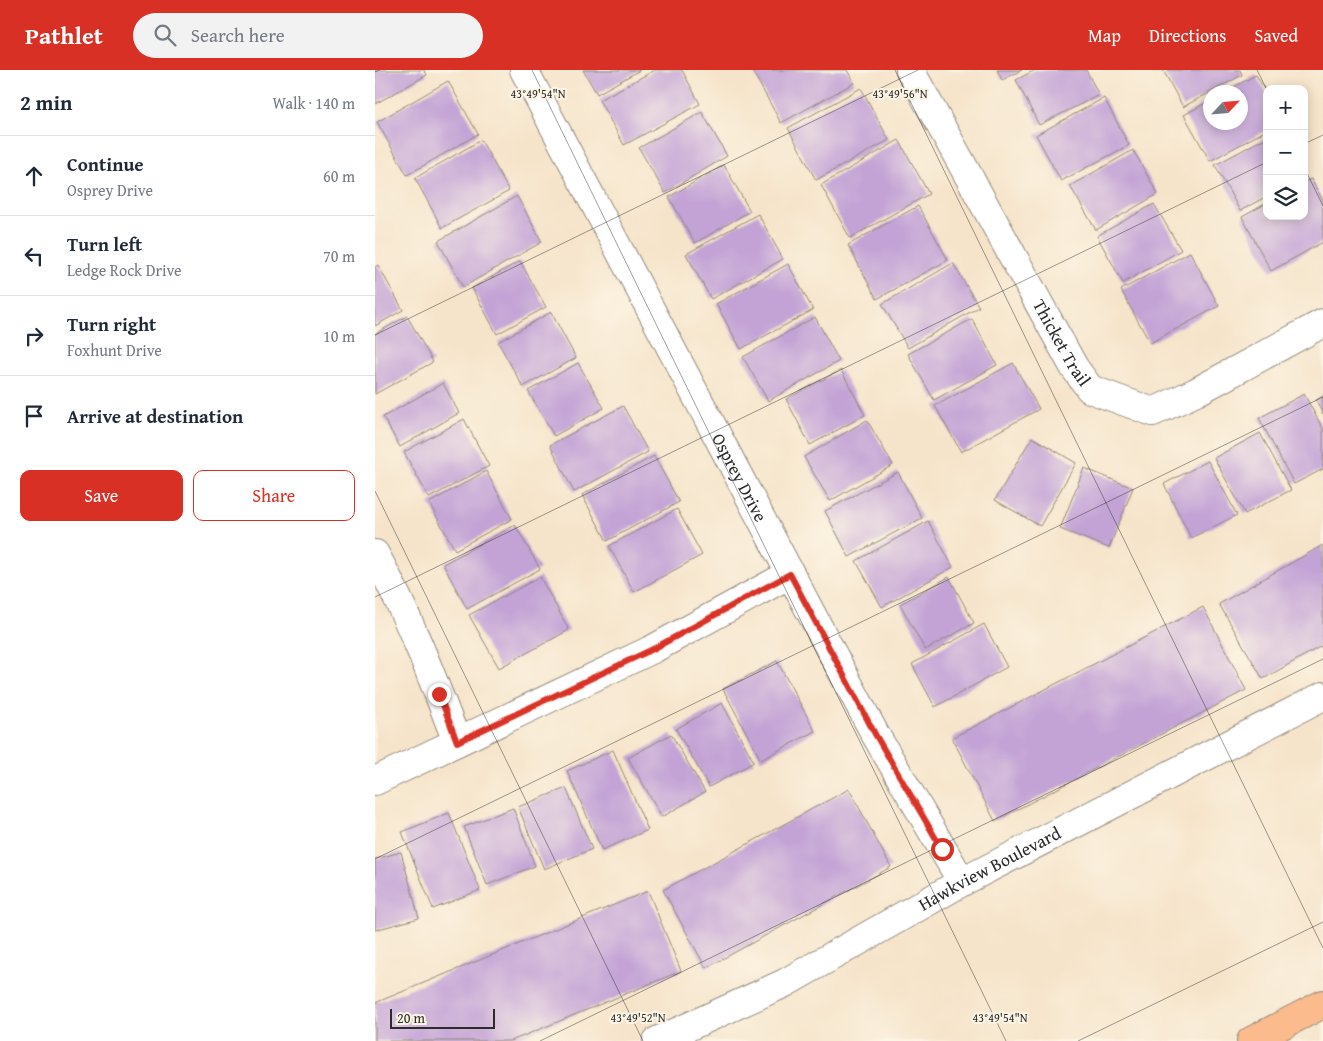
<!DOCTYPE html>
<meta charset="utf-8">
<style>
body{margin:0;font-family:"Gentium Book Plus",serif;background:#f2f2f3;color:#1f2937}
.controls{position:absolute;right:15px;top:15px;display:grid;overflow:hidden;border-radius:10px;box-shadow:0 2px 12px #0003}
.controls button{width:45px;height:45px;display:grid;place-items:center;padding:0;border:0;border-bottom:1px solid #e0e1e3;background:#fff;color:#1f2937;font:25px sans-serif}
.compass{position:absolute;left:828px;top:15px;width:45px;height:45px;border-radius:50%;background:#fff;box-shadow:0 2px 12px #0003;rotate:64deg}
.scale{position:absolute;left:15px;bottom:12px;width:105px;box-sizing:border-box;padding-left:5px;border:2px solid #2b2b2b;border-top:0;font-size:14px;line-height:18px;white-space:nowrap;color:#2b2b2b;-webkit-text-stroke:4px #fcf5e5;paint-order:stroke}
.stop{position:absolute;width:15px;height:15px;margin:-11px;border:4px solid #d93025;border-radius:50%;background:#fff}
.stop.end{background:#d93025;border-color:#fff;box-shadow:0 1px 5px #0008}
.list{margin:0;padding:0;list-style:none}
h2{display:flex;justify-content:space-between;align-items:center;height:65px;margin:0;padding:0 20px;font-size:21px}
h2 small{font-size:16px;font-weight:400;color:#747a83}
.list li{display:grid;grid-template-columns:32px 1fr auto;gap:15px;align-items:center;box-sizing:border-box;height:80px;padding:0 20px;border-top:1px solid #e0e1e3}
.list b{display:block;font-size:19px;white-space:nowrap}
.list p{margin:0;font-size:16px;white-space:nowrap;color:#747a83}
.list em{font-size:16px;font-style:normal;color:#747a83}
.actions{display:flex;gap:10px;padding:15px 20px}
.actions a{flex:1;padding:11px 0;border:1px solid #d93025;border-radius:10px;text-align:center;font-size:18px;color:#d93025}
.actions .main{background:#d93025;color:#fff}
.icon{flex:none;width:28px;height:28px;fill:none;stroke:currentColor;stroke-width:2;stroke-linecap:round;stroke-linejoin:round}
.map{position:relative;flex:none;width:948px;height:971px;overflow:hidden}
header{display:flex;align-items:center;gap:30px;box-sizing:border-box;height:70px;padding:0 25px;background:#d93025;color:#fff}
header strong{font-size:24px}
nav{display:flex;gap:28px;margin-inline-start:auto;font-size:18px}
.search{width:350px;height:45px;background:#f2f2f3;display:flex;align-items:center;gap:12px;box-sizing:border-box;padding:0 18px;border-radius:28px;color:#747a83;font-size:19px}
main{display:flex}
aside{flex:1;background:#fff}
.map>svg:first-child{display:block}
.building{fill:#c3a3d6}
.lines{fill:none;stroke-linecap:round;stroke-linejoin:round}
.minor-casing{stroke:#90887a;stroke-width:30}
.motorway-casing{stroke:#90887a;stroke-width:30}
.minor{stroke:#fff;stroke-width:28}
.motorway{stroke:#fbbb8c;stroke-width:28}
.route{stroke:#d93025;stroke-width:6}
.ticks{fill:none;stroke:#2b2b2b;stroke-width:1;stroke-opacity:0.45}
.labels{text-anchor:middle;stroke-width:4;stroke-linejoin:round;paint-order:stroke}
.street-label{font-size:18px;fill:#2b2b2b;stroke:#fcf5e5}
.ticks-label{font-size:12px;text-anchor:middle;fill:#2b2b2b;stroke:#fcf5e5;stroke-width:4;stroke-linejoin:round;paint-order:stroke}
</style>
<header>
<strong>Pathlet</strong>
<div class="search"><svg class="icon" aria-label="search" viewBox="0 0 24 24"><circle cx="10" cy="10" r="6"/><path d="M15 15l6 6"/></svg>Search here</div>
<nav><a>Map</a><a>Directions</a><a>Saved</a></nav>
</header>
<main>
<aside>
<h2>2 min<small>Walk · 140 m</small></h2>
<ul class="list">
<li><svg class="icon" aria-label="ahead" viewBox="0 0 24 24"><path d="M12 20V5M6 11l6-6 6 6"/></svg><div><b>Continue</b><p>Osprey Drive</p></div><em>60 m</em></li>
<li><svg class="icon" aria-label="left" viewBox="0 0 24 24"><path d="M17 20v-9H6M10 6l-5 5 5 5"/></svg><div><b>Turn left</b><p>Ledge Rock Drive</p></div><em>70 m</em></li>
<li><svg class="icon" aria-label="right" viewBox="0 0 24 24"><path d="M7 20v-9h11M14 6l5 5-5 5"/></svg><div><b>Turn right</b><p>Foxhunt Drive</p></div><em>10 m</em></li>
<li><svg class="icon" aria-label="arrive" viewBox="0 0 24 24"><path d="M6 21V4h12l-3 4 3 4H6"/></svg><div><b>Arrive at destination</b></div></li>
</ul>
<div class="actions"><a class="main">Save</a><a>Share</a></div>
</aside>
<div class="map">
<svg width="948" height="971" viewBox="0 0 948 971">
<rect width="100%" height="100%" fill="#fcf5e5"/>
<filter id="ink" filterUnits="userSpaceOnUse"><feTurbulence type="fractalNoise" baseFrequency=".02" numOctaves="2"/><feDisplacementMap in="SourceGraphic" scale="10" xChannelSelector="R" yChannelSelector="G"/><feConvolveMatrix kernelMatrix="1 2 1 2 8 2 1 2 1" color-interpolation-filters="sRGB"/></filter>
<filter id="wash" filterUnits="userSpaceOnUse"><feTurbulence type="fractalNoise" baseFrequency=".0096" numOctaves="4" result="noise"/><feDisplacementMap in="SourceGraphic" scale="20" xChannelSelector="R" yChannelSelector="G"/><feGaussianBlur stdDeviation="1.12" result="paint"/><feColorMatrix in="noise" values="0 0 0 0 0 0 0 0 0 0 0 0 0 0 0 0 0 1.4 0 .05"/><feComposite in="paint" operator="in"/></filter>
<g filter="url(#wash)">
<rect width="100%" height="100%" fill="#f6e4ca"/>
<g id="blocks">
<g class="building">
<polygon points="0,0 49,0 52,5 0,34"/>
<polygon points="208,0 265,0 222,24"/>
<polygon points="280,0 307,0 325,34 249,75 224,30"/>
<polygon points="382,0 472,0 479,13 406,53 378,2"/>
<polygon points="622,0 647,0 627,10"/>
<polygon points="660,0 711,0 724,25 664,55 641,10"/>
<polygon points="788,0 865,0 867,5 808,37"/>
<polygon points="881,5 892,24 892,60 835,91 809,45 836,30 836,52 866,52 866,22 849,22"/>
<polygon points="73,11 103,64 32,105 2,52"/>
<polygon points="486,18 514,70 441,110 413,58"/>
<polygon points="729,28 754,75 686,111 661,65"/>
<polygon points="327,42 352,86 290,123 264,78"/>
<polygon points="892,67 892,126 865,141 840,95"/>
<polygon points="106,70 134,121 67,158 40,108"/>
<polygon points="524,70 554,124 475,168 446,115"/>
<polygon points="758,80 783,124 721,160 695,116"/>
<polygon points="349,95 375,141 320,173 294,127"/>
<polygon points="936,109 948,131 948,172 896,201 867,147 892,133 892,146 929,146 929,112"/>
<polygon points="142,126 167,172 88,217 63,171"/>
<polygon points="779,134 806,180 748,213 722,166"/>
<polygon points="543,136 573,190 502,229 473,175"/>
<polygon points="383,144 408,189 336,229 311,184"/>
<polygon points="815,182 844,236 775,273 746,220"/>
<polygon points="145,191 171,237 122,264 97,218"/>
<polygon points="578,193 604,237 533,278 507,234"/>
<polygon points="413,194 438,240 366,279 341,234"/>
<polygon points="3,195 28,240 0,256 0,197"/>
<polygon points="176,242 201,288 148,317 123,272"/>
<polygon points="32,246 58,292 0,324 0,264"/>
<polygon points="440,247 464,291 393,331 368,287"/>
<polygon points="597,249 622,295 559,330 533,284"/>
<polygon points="203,293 229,338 179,366 153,321"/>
<polygon points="638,293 664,339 586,382 560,336"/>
<polygon points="466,300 490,345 435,375 411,329"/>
<polygon points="68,313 84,343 25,377 8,347"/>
<polygon points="929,324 948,359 948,399 919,414 884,348"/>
<polygon points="948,326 948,344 941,330"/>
<polygon points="248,336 273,382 199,422 175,375"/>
<polygon points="89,349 114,396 54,428 29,382"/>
<polygon points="492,350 518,395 455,431 429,387"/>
<polygon points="885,363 916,420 870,444 839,388"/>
<polygon points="657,367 701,393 665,456 620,430"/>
<polygon points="279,386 304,432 232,471 207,425"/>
<polygon points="833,391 862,445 816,468 789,414"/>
<polygon points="709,398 758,418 734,478 685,459"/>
<polygon points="111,401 137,449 80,480 54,433"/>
<polygon points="523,402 547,448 474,487 450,441"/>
<polygon points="302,439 327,485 259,522 234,476"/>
<polygon points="553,451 578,497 507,537 481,491"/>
<polygon points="140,455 165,499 92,539 68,494"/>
<polygon points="948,475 948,575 888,609 844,534"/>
<polygon points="165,507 194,560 124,598 94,545"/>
<polygon points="574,507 599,553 550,580 525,534"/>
<polygon points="828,537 871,620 620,751 577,668"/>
<polygon points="609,554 632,597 560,637 537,594"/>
<polygon points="402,591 440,661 386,690 348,619"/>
<polygon points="347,633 379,692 334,717 301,659"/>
<polygon points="296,664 330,722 287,747 253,688"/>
<polygon points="238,680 273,760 227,780 192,701"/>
<polygon points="191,718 217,779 169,799 143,737"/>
<polygon points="474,719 516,797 331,898 288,820"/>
<polygon points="138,738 160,796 112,815 89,757"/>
<polygon points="74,743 105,820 58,839 27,762"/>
<polygon points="26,782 44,848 0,860 0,789"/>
<polygon points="273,821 306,901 136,971 0,971 0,933"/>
</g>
</g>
</g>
<g filter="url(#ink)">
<use href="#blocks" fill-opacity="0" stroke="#90887a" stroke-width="1"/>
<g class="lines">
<defs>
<g id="minor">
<path id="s1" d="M149 0 500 664 587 812"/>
<path id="s2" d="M535 0 699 297 715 319 778 342 821 322 948 253"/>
<path d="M0 484C33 544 58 609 82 672"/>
<polyline points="0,711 278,579 415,504"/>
<path id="s3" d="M282 971 410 913 587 812 948 626"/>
</g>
<polyline id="motorway" points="876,971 948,934"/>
</defs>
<use href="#minor" class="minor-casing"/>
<use href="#motorway" class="motorway-casing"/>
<use href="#minor" class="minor"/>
<use href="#motorway" class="motorway"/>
</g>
</g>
<g class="lines" filter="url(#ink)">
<polyline class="route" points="64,624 82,672 278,579 415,504 500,664 567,779"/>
</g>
<path class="ticks" d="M157 0 631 971M520 0 948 878M882 0 892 20M0 2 5 0M929 74 948 65M929 97 948 136M0 265 543 0M0 421 268 971M0 527 892 92M0 789 948 327M165 971 948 589M703 971 948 852"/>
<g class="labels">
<g class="street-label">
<text dy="6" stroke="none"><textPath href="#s2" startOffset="312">Thicket Trail</textPath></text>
<text dy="6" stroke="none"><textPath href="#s1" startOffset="461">Osprey Drive</textPath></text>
<text dy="6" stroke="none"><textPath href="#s3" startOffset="375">Hawkview Boulevard</textPath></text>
</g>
</g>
<g class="ticks-label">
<text x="163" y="28">43°49'54"N</text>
<text x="525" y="28">43°49'56"N</text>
<text x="263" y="952">43°49'52"N</text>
<text x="625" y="952">43°49'54"N</text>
</g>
</svg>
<div class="controls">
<button>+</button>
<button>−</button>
<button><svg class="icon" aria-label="layers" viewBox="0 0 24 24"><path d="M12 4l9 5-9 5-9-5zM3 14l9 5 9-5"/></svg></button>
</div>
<svg class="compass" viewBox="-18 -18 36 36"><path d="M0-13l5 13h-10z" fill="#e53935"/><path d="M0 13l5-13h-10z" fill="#747a83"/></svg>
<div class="scale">20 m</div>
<div class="stop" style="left:567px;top:779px"></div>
<div class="stop end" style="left:64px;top:624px"></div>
</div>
</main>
